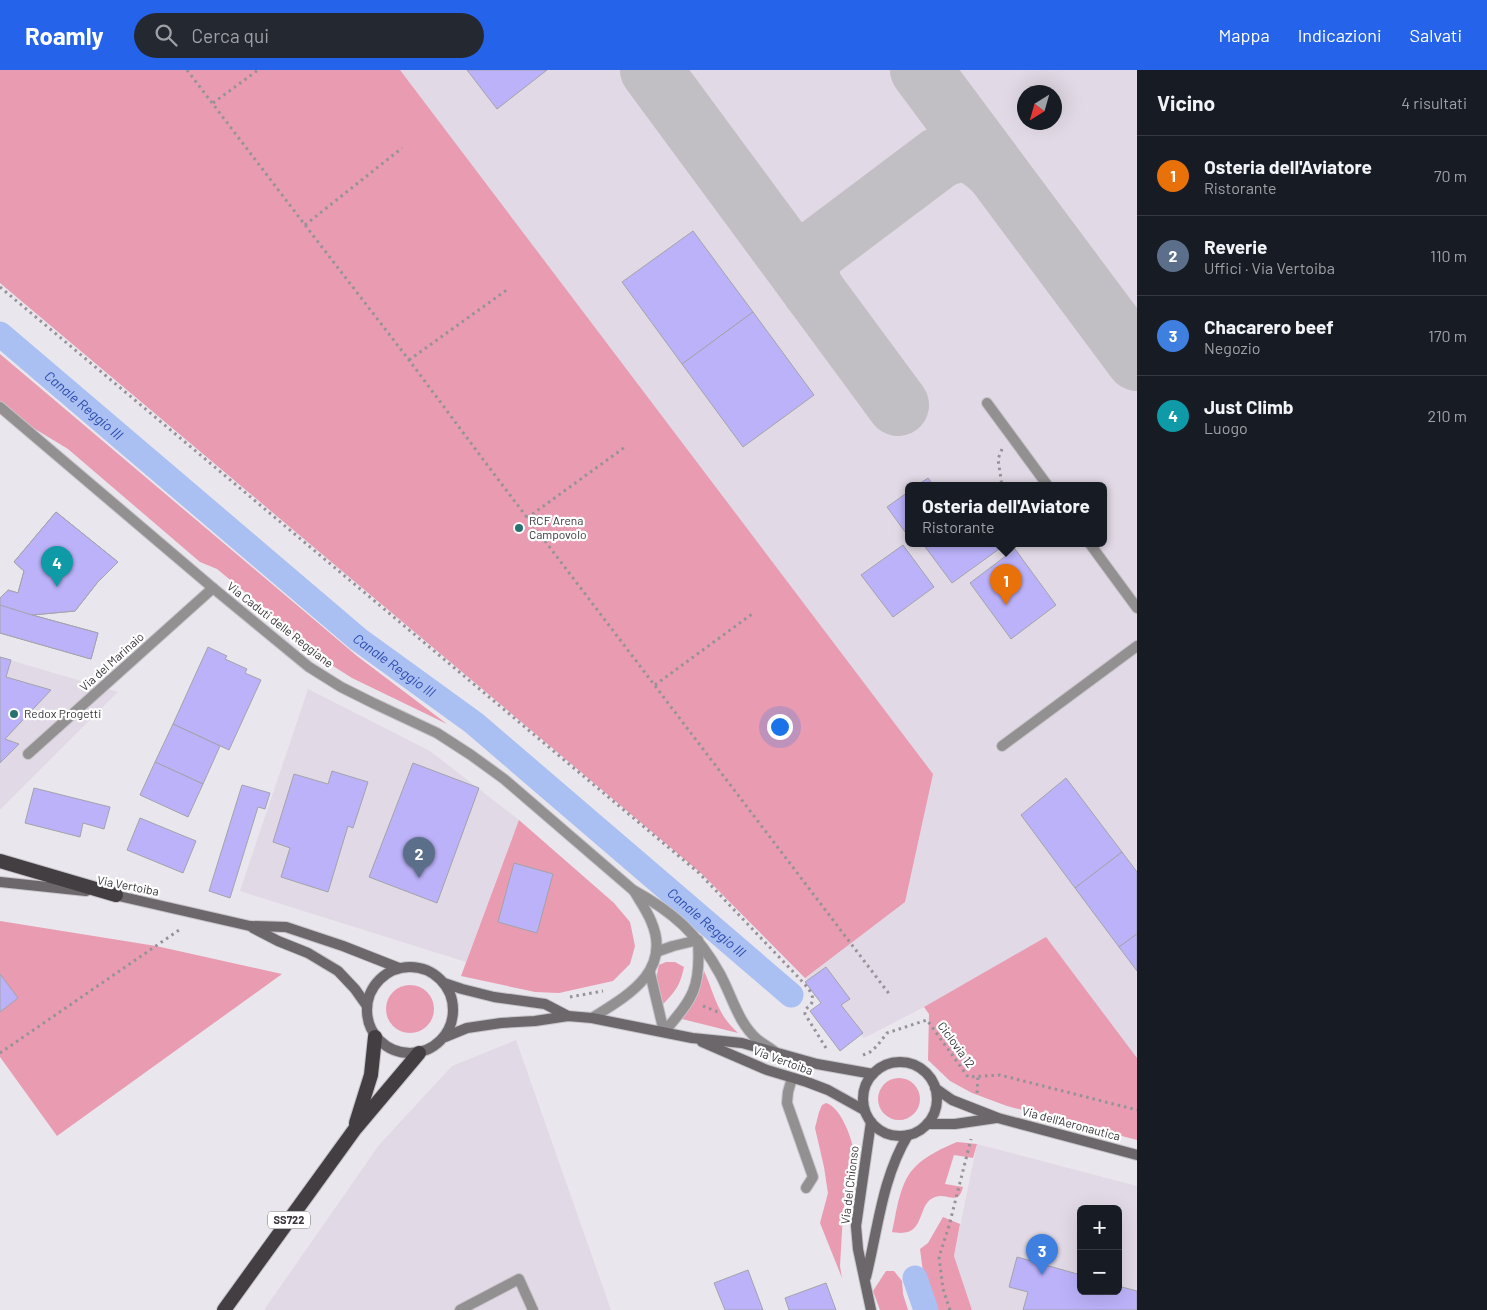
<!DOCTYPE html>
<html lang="it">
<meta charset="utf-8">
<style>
body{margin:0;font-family:Barlow,sans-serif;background:#242831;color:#f1f3f6}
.controls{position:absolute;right:15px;bottom:15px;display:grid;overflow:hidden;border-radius:8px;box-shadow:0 5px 20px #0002}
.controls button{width:45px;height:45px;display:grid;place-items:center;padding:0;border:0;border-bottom:1px solid #363941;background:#171b24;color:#f1f3f6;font:25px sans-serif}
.compass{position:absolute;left:1017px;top:15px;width:45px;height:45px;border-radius:50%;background:#171b24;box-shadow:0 5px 20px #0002;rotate:217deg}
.you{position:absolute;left:779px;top:656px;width:18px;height:18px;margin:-12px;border:4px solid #fff;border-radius:50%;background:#1a73e8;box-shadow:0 0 0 8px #1a73e833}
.badge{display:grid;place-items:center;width:32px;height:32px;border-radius:50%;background:#2563eb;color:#fff;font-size:16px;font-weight:700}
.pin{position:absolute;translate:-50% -41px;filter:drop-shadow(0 1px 2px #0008)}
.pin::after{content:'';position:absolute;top:26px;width:18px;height:15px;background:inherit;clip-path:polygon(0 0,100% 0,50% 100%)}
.popup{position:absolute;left:905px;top:412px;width:202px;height:65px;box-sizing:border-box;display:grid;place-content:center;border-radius:8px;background:#171b24;filter:drop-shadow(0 1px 4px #0005);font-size:16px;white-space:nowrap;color:#9ea1a6}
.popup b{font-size:19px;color:#f1f3f6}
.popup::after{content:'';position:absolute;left:50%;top:100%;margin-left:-10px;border:10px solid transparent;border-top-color:#171b24}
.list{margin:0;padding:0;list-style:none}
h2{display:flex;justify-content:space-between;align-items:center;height:65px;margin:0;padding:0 20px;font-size:21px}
h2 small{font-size:16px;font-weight:400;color:#9ea1a6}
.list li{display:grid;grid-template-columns:32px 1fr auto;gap:15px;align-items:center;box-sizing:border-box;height:80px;padding:0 20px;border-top:1px solid #363941}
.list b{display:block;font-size:19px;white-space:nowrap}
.list p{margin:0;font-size:16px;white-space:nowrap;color:#9ea1a6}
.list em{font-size:16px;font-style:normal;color:#9ea1a6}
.icon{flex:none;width:28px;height:28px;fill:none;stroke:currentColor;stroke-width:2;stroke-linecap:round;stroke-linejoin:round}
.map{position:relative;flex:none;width:1137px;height:1240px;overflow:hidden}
header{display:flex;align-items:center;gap:30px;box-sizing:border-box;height:70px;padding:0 25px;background:#2563eb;color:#fff}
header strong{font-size:24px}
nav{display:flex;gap:28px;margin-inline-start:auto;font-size:18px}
.search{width:350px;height:45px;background:#242831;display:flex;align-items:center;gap:12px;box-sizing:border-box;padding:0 18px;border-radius:28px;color:#9ea1a6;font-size:19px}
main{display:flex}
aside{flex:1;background:#171b24}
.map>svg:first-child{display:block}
.built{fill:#e1d9e5;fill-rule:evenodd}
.green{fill:#e89bb1}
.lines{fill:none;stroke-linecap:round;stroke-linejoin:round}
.canal{stroke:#aac0f2;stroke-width:25}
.taxiway{stroke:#c1bec4;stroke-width:62}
.building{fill:#bcb2fa;stroke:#a3a3aa}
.service-casing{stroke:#c6c3c9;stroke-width:12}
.minor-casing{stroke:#c6c3c9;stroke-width:12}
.secondary-casing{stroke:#c6c3c9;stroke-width:12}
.trunk-casing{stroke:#c6c3c9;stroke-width:16}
.path{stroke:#969398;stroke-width:3;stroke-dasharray:2.5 4;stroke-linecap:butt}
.service{stroke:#939092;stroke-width:10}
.minor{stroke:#939092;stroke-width:10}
.secondary{stroke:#6b676a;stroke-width:10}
.trunk{stroke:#433e42;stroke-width:14}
.poi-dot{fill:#287273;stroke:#fff;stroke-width:2}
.labels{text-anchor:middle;stroke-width:4.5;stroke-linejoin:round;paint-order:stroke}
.shield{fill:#fff;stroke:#747274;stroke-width:1}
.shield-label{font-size:11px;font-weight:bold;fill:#383639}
.poi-label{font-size:12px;fill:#383639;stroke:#fff;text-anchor:start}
.street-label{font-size:12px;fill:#383639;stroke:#fff}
.water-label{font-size:14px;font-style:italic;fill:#2e4cac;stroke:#fff}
</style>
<header>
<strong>Roamly</strong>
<div class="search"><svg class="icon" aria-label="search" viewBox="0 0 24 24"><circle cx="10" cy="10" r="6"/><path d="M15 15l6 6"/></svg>Cerca qui</div>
<nav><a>Mappa</a><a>Indicazioni</a><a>Salvati</a></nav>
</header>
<main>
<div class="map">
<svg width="1137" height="1240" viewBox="0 0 1137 1240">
<rect width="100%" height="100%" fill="#eae6ed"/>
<g class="built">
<path d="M0 0H1137V1033L965 989 924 937 864 968 702 804 0 213ZM1024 22H1054V52H1024ZM908 416H1104V474H908Z"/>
<polygon points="0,587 118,622 0,740"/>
<polygon points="308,619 430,681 519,750 466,892 240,821"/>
<polygon points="516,970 611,1240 264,1240 379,1075 452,996"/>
<path d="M977 1074 1137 1116V1240H972L954 1186ZM1081 1139H1118V1221H1081Z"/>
</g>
<g class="green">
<polygon points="0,0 400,0 933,704 905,832 805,908 702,804 0,213"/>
<polygon points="0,284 357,586 447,654 352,608 333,596 285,561 273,545 217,499 200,492 68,379 2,339 0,337"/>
<polygon points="519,750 614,833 630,852 635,876 630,894 613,911 559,923 535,922 461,906"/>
<polygon points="0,851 156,876 282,904 57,1066 0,987"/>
<polygon points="1046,867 1137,988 1137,1070 1007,1036 972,1023 950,1011 928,990 929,944 924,937"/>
<path d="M666 892H675L684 897C680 915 676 921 663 934 656 918 655 911 659 895Z"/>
<path d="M704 901C711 916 715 933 724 947 728 953 733 958 738 963L682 949C692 934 700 919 704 901Z"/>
<circle cx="410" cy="939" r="24"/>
<circle cx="899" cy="1029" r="21"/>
<path d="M826 1033C840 1037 850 1064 853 1077L843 1144 840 1196 842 1208 820 1153 828 1123 824 1097 815 1058 819 1042 822 1035Z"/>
<path d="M957 1072 977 1074 973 1088 954 1085 945 1114 963 1117C958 1137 948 1122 935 1127 915 1134 928 1169 892 1162 897 1141 899 1112 916 1096 927 1085 943 1078 957 1072Z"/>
<polygon points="943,1147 960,1154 954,1186 972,1240 933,1240 925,1217 920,1179 928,1173"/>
<polygon points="886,1201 894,1201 902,1211 903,1224 908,1240 880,1240 873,1221"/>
</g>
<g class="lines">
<g class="canal">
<path id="s1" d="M0 264 358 569 474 653 791 925"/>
<polyline points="915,1208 926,1240"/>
</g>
<g class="taxiway">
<polyline points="651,0 898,335"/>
<polyline points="921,0 1137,290"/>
<path d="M813 220C807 206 807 196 814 182L939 88C965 75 977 83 996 101"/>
</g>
</g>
<g class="building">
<polygon points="467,0 547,0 497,39"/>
<polygon points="693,161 753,242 682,294 622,212"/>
<polygon points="753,242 814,325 743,377 682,294"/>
<polygon points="928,408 934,416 916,416"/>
<polygon points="908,422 908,466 887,437"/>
<polygon points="56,442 118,492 97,513 75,541 32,545 0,535 0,528 8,520 18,523 24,501 14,492"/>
<polygon points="56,442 118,492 97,513 75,541 32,545 98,563 91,589 0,563 0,528 8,520 18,523 24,501 14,492"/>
<polygon points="923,474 1006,474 952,513"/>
<polygon points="903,475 934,517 893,547 861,505"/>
<polygon points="1015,479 1056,535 1011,569 970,513"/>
<polygon points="0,535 32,545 98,563 91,589 0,563"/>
<polygon points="208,577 227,586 225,589 247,599 245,603 261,610 229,680 173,654"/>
<polygon points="0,587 11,590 6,607 51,620 5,669 19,674 0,693"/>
<polygon points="173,654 220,676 203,714 155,692"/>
<polygon points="155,692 203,714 188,747 140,725"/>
<polygon points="413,693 479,718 437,833 369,807"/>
<polygon points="332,701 368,712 353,758 348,756 328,822 281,807 290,778 273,772 294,704 328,714"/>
<polygon points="1066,708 1122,782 1075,818 1021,745"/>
<polygon points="242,715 270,723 265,739 258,737 230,828 209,821"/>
<polygon points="34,718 110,737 104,759 83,753 80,767 25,753"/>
<polygon points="140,748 196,771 183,803 127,780"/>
<polygon points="1122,782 1137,802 1137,864 1119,877 1075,818"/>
<polygon points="514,793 553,804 537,863 498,852"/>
<polygon points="1137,864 1137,901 1119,877"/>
<polygon points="826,897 850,929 841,935 863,963 840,981 810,941 821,933 805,912"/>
<polygon points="0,904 18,928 0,942"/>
<polygon points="1017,1187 1081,1205 1081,1221 1118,1221 1118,1216 1137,1221 1137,1240 1023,1240 1028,1222 1009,1217"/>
<polygon points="748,1200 763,1240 725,1240 714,1213"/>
<polygon points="826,1213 836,1240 789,1240 785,1228"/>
</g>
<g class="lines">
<defs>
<g id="service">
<polyline points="987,333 1048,416"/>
<polyline points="1090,474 1137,538"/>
<polyline points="1002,676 1137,576"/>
<polyline points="28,684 213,518"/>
<polyline points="792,1008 788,1022 787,1033 813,1107 806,1118"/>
</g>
<g id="minor">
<path d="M0 337 213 518 309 597 341 617 373 633 437 663 471 685 504 709 633 820C673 842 698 864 720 904 732 926 738 953 758 970 763 974 769 977 774 981"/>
<polyline points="656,882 673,876 698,870"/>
<polyline points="650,903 664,962"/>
<path d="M592 948C627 926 673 901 651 851 647 841 640 831 634 821"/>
<path d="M664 962C693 928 701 918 698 872"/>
<polyline points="460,1240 519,1209 533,1240"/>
</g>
<g id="secondary">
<polyline points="0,812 86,821"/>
<polyline points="110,824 250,856 286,857 343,876 399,898"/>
<polyline points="253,858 278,871 308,883 338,901 355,919 367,936"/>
<circle cx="410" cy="940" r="43"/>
<polyline points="444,913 462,919 494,927 545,934 568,946"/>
<polyline points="445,967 467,958 501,953 535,951 568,946 592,948 692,968 742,973 817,994 873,1004"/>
<polyline points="702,972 767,1000 807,1012 828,1020 864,1040"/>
<circle cx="900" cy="1029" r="37"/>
<polyline points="935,1018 952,1030 998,1048 1137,1085"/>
<polyline points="871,1052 856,1156 858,1179 871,1240"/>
<polyline points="927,1054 955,1054 996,1048"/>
<path d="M866 1207C878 1159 882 1108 908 1065"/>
</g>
<g id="trunk">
<polyline points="0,791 116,825"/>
<polyline points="356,1053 371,1005 375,967"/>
<polyline points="224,1240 355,1059 419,983"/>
</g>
</defs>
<use href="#service" class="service-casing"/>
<use href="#minor" class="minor-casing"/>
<use href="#secondary" class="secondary-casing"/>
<use href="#trunk" class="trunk-casing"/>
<g class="path">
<polyline points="187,0 305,155 409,290 494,404 890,925"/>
<polyline points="213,33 258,0"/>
<polyline points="305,155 402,78"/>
<path d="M0 217 699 803 800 909C805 915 817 926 811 934 808 938 805 938 805 944L826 978"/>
<polyline points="409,290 508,219"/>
<polyline points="1002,379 998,389 1002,416"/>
<polyline points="527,448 625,377"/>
<polyline points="655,615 752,544"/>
<polyline points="570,927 603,921"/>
<polyline points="703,936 718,942"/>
<polyline points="0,983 182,858"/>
<polyline points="863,985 870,982 877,976 887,963 927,950 968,1007 1000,1005 1137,1040"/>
<polyline points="977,1023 978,1006"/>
<polyline points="950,1240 943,1219 939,1187 949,1156 971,1069"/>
</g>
<use href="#service" class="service"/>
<use href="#minor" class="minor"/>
<use href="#secondary" class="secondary"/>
<use href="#trunk" class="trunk"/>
</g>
<g class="poi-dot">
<circle cx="519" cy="458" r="5"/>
<circle cx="14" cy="644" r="5"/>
</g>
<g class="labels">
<rect class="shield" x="268" y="1141.5" width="42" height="17" rx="4"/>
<g class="shield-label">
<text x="289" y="1154">SS722</text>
</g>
<g class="poi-label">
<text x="529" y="455">RCF Arena<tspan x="529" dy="14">Campovolo</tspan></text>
<text x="24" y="648">Redox Progetti</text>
</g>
<g class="street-label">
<text transform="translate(280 555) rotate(38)" y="4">Via Caduti delle Reggiane</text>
<text transform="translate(112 592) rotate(-42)" y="4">Via del Marinaio</text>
<text transform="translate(128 816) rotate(11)" y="4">Via Vertoiba</text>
<text transform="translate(956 975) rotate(54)" y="4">Ciclovia 12</text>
<text transform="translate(783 991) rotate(20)" y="4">Via Vertoiba</text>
<text transform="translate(1071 1054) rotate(15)" y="4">Via dell'Aeronautica</text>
<text transform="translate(850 1115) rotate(-83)" y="4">Via del Chionso</text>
</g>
<g class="water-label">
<text dy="5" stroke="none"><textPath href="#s1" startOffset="110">Canale Reggio III</textPath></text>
<text dy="5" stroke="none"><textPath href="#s1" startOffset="515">Canale Reggio III</textPath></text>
<text dy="5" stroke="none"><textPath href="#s1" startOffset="920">Canale Reggio III</textPath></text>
</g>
</g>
</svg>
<div class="controls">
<button>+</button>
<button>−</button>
</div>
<svg class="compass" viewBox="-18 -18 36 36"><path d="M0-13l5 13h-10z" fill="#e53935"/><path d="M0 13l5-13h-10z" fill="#9ea1a6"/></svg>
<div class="you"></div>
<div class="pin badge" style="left:1006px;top:535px;background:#e8710a">1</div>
<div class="popup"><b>Osteria dell'Aviatore</b>Ristorante</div>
<div class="pin badge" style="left:419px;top:808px;background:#5c6f8a">2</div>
<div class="pin badge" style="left:1042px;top:1205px;background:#3f7fe0">3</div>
<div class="pin badge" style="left:57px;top:517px;background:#0f9aa8">4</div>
</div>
<aside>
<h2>Vicino<small>4 risultati</small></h2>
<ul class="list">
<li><span class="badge" style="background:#e8710a">1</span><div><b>Osteria dell'Aviatore</b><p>Ristorante</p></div><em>70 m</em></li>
<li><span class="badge" style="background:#5c6f8a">2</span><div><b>Reverie</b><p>Uffici · Via Vertoiba</p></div><em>110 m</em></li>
<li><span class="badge" style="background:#3f7fe0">3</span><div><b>Chacarero beef</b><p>Negozio</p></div><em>170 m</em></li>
<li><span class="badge" style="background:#0f9aa8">4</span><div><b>Just Climb</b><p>Luogo</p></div><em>210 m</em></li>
</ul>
</aside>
</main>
